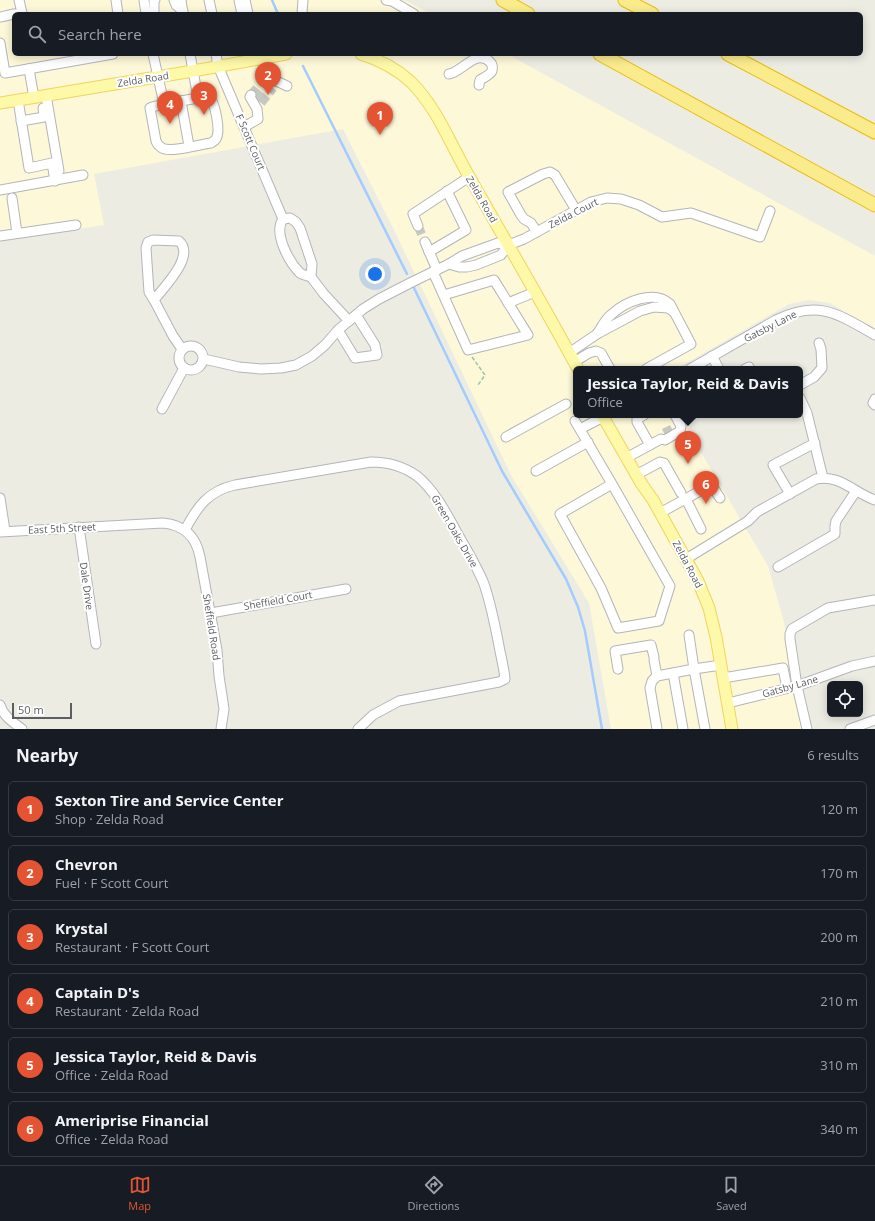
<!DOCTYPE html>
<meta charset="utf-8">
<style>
body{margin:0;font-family:"Open Sans",sans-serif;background:#20242c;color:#f1f3f6}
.controls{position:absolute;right:12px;bottom:12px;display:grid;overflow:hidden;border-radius:6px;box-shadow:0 2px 10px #0003}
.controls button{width:36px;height:36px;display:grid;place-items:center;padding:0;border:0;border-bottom:1px solid #363941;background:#171b24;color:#f1f3f6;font:20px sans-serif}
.scale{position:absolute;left:12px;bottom:10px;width:60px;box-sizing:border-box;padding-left:4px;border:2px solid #5b5e63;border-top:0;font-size:11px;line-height:14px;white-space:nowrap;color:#5b5e63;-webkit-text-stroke:3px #fff;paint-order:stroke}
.you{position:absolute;left:375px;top:274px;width:14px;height:14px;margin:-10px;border:3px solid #fff;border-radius:50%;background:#1a73e8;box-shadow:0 0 0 6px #1a73e833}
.badge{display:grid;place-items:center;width:26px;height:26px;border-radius:50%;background:#e55432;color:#fff;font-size:13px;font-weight:700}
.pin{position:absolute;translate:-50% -33px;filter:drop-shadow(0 1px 2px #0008)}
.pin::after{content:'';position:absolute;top:21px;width:14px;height:12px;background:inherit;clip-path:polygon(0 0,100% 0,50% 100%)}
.popup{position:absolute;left:573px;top:366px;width:230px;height:52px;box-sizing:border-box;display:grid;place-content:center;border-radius:6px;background:#171b24;filter:drop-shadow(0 1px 3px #0005);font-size:13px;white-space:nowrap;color:#9ea1a6}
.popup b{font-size:15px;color:#f1f3f6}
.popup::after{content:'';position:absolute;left:50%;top:100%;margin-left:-8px;border:8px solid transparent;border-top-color:#171b24}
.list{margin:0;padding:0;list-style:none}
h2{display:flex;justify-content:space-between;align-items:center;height:52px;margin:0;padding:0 16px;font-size:17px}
h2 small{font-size:13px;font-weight:400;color:#9ea1a6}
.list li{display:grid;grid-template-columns:26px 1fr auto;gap:12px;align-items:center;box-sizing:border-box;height:56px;margin:0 8px 8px;padding:0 8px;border:1px solid #363941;border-radius:6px}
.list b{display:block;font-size:15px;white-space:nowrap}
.list p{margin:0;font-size:13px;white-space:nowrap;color:#9ea1a6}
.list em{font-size:13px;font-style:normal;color:#9ea1a6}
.icon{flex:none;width:22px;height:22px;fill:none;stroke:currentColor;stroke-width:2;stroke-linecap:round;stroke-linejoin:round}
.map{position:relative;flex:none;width:875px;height:729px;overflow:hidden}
.search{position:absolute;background:#171b24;box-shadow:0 2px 10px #0003;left:12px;right:12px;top:12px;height:44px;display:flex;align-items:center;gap:10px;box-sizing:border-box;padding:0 14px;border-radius:6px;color:#9ea1a6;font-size:15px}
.sheet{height:436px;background:#171b24}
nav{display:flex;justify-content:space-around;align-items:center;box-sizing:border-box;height:56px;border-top:1px solid #363941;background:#171b24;font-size:11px;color:#9ea1a6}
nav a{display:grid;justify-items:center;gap:2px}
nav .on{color:#e55432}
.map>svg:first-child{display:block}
.commercial{fill:#fdf8d8}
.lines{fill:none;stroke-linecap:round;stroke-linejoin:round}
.stream{stroke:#a3ccfd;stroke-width:2.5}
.minor-tunnel{stroke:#c8c8c3;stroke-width:9;stroke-dasharray:9 4.5;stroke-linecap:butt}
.minor-casing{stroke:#b3b5ba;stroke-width:11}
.major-casing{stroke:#eed55c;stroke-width:13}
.highway-casing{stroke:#ebbd06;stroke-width:15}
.path{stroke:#99c5aa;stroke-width:1.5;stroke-dasharray:4 2;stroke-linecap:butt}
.minor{stroke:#fff;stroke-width:9}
.major{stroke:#fdf9a8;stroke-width:11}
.highway{stroke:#faeb8d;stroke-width:13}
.labels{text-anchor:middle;stroke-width:4;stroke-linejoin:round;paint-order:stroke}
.street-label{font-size:10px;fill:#5b5e63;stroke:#fff}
</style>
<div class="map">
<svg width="875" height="729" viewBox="0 0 875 729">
<rect width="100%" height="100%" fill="#edece3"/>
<polygon class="commercial" points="0,0 404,0 432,14 14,14 14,54 507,54 875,256 875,330 830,303 809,300 789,304 676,369 576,369 576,415 679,415 768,566 784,622 802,729 611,729 589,603 511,475 396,234 343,129 94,174 104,225 0,241"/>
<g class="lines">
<g class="stream">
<polyline points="272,0 278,14"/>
<polyline points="303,66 407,274"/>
<polyline points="414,288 502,471 566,579 578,607 585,631 602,729"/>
</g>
<g class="minor-tunnel">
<polyline points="251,95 263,81"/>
<polyline points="256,99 268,84"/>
<polyline points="261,103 273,88"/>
<polyline points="418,226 425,242"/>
<polyline points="664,433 672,429"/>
</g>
<defs>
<g id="minor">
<polyline points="116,0 118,14"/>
<polyline points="144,0 146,14"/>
<polyline points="174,0 176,5 183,11"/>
<polyline points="181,0 183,14"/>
<polyline points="209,0 212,14"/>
<polyline points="239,0 242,14"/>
<polyline points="245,0 248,14"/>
<polyline points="386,0 392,1 414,14"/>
<polyline points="16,14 22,13 19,0"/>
<polyline points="154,14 154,1 155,0"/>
<polyline points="302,14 303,0"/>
<polyline points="0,17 14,14"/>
<polyline points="0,43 5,73 113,54"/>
<polyline points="153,54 164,104 198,98 190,54"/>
<polyline points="216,54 218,66 283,219 290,218 296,222 300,228 312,264 311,277 324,294 349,321"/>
<polyline points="265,58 266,76"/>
<polyline points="29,69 34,98"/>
<path d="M449 74C462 72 477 48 490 62 492 64 493 67 492 71 490 75 483 78 480 80L479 85"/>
<polyline points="263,81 266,76 287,86"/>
<polyline points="46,95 59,171"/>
<polyline points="18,100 29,168 52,163 55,181"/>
<polyline points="181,101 189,146"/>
<path d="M164 104 152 107 150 108 156 141C157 144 159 146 162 148 171 153 201 144 211 143 212 142 216 140 216 139 221 131 215 102 209 97L198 98"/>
<polyline points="21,121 44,117 43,108"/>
<polyline points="244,127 258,119 257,109 250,97 251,95"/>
<polyline points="0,190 83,175"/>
<polyline points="12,198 17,233"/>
<path d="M283 219C273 233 289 262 300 273 303 275 308 276 311 277"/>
<polyline points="418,226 413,214 469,177"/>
<polyline points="537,232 531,223 524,219 521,215 508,192 543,174 550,172 555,175 576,210"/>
<polyline points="0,236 76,225"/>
<path d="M153 240 179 241C196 256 163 288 154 300L149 292 146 248 148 242Z"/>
<polyline points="425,242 437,270"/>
<polyline points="429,252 466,230 447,191"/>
<polyline points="449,264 459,267 467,267 476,265 501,255 508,245"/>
<polyline points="433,272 468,350 528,335 494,280 444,295"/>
<polyline points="154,300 173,336 182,349"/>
<polyline points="508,303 535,292"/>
<polyline points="338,330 355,358 377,355 375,345 356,315"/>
<path d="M597 334C602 327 605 319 612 314 625 302 654 289 670 304L691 344 646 369"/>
<circle cx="191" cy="358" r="12"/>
<polyline points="569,353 597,334 640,311 654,307 668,308 674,312"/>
<polyline points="712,356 719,369"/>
<polyline points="204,359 239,367 261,369 281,368 296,365 312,356 325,345 338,330 363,309 379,299 412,282 449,264 462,256 498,243 508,245 524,239 591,202 607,198 621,199 639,205 662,217 691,213 760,237 770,211"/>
<polyline points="574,362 589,353 596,351 601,353 610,369"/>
<path d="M690 369 776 320C818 299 838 314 875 335"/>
<polyline points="745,369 749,367 750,369"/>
<polyline points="800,385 814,377 822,368 821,349 819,343"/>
<polyline points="800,398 807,413 823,478"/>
<polyline points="875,399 873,403 875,405"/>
<polyline points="162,409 184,368"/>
<polyline points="644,415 637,419 637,422 650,445"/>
<polyline points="575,421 612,484 560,514 601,588 618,628 659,621 670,586 612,484"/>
<polyline points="580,429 607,415"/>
<polyline points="506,437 566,404"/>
<polyline points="626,458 661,439 665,440 680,431 681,426 675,415"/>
<polyline points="536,471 588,442"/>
<polyline points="636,475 660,462 664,463 681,493"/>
<polyline points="790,494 773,465 815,443"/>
<polyline points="0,498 5,531"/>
<polyline points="686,499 701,529"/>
<polyline points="660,513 709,486 713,487 720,498"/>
<polyline points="79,527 96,644"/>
<path d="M185 530C197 507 208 491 235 485L371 462C387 462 403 466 417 476 433 489 444 509 454 527 464 546 476 564 484 584 491 604 495 625 499 646 501 657 504 668 505 679L499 682 399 701 373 715 358 729"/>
<path d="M0 532 163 523C184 525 196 536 200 557L217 650 219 676 224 709 221 729"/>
<path d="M686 559 748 521 757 512 816 479C840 474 854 493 875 500"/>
<polyline points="778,567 835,534 835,526 836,521 856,491"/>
<polyline points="211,613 346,589"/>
<polyline points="689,635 694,669 721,665"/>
<polyline points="654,660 657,676"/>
<polyline points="618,669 615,651 651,645 654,657"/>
<polyline points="673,673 683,729"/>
<polyline points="723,678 783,668 787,688"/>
<polyline points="728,703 797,686 852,666 875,661"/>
<path d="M0 705C3 716 13 722 22 729"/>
<polyline points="657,729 650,688 652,681 657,676 694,669 705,729"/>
<polyline points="807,729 797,686 790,639 790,634 792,629 828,608 875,600"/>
<polyline points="850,729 875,720"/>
</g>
<g id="major">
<path d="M361 54C380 60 397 69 411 82 438 109 451 146 470 178 506 242 543 304 578 369"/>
<polyline points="0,103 193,71 286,54"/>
<polyline points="602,415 641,483 653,500 698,581 709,608 716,637 732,729"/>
</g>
<g id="highway">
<polyline points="503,0 528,14"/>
<polyline points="625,0 652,14"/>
<polyline points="600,54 875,205"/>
<polyline points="728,54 875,132"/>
</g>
</defs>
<use href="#minor" class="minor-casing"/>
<use href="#major" class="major-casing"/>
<use href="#highway" class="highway-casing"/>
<polyline class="path" points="472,357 485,375 478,385"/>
<use href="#minor" class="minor"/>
<use href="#major" class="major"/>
<use href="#highway" class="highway"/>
</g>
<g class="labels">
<g class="street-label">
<text transform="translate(143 79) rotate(-9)" y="4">Zelda Road</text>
<text transform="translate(251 142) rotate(67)" y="4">F Scott Court</text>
<text transform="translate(482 199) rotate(60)" y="4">Zelda Road</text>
<text transform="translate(573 213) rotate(-27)" y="4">Zelda Court</text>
<text transform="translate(770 326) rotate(-27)" y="4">Gatsby Lane</text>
<text transform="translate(62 528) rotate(-3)" y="4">East 5th Street</text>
<text transform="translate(455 531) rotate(60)" y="4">Green Oaks Drive</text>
<text transform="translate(688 564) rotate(62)" y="4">Zelda Road</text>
<text transform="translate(87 586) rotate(82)" y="4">Dale Drive</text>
<text transform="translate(278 600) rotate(-10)" y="4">Sheffield Court</text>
<text transform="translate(212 627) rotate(81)" y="4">Sheffield Road</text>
<text transform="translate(790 686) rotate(-16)" y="4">Gatsby Lane</text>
</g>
</g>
</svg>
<div class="controls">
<button><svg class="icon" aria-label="locate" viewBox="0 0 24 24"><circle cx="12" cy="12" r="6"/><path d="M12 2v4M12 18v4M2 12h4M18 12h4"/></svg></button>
</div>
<div class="scale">50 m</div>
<div class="you"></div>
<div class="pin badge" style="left:380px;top:135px">1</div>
<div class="pin badge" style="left:268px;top:95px">2</div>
<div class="pin badge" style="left:204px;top:115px">3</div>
<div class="pin badge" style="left:170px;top:124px">4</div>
<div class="pin badge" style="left:688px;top:464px">5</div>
<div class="popup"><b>Jessica Taylor, Reid &amp; Davis</b>Office</div>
<div class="pin badge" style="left:706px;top:504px">6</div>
<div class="search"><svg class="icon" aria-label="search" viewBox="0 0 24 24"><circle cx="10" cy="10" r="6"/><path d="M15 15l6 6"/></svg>Search here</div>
</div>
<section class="sheet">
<h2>Nearby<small>6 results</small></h2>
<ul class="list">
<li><span class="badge">1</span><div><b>Sexton Tire and Service Center</b><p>Shop · Zelda Road</p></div><em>120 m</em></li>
<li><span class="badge">2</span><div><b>Chevron</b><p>Fuel · F Scott Court</p></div><em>170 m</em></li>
<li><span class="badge">3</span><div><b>Krystal</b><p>Restaurant · F Scott Court</p></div><em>200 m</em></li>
<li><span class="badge">4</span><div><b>Captain D's</b><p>Restaurant · Zelda Road</p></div><em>210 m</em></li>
<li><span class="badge">5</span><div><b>Jessica Taylor, Reid &amp; Davis</b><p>Office · Zelda Road</p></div><em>310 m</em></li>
<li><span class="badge">6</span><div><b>Ameriprise Financial</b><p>Office · Zelda Road</p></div><em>340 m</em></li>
</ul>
</section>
<nav>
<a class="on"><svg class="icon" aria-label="map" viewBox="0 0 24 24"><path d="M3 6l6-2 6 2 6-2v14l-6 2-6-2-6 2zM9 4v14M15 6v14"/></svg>Map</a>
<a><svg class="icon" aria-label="directions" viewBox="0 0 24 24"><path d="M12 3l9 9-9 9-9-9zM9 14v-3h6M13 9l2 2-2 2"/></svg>Directions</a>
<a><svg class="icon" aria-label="saved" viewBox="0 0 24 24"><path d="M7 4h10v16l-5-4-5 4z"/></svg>Saved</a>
</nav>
